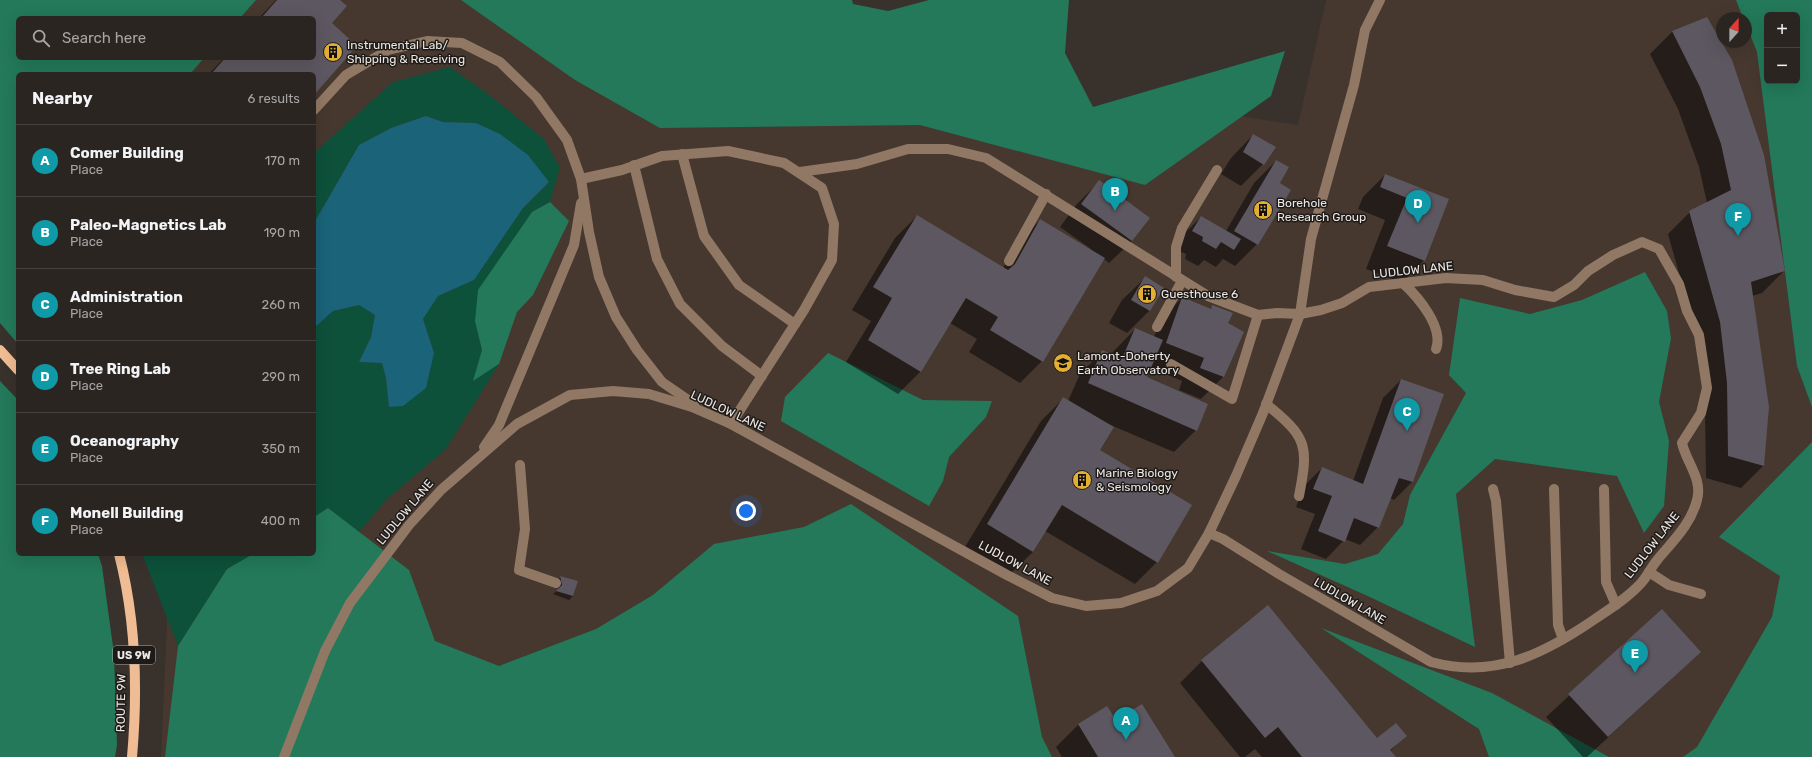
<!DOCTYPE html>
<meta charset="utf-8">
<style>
body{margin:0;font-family:Rubik,sans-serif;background:#37312e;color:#f1f3f6}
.controls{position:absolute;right:12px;top:12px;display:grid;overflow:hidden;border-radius:6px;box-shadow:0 4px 16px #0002}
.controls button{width:36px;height:36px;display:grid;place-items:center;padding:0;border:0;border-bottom:1px solid #47423f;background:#2b2521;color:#f1f3f6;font:20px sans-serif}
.compass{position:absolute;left:1716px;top:12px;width:36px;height:36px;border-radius:50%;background:#2b2521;box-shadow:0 4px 16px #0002;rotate:21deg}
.you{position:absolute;left:746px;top:511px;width:14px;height:14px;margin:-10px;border:3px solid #fff;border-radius:50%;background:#1a73e8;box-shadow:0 0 0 6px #1a73e833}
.badge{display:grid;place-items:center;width:26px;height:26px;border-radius:50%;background:#e2af34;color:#fff;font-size:13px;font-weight:700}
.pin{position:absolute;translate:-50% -33px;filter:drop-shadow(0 1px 2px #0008)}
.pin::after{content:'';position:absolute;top:21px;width:14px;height:12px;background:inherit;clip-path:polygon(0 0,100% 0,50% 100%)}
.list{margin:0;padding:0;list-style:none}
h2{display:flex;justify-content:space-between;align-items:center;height:52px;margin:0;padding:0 16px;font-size:17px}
h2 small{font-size:13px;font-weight:400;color:#a6a5a5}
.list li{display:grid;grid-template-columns:26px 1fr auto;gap:12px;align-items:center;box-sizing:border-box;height:72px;padding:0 16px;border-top:1px solid #47423f}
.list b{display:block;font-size:15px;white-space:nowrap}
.list p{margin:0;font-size:13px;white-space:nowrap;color:#a6a5a5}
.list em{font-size:13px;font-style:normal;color:#a6a5a5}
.icon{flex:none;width:22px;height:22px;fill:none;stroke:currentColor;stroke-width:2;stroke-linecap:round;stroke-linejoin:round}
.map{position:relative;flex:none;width:1812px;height:757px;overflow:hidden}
.search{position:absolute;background:#2b2521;box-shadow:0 4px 16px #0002;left:16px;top:16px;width:300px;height:44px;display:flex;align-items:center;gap:10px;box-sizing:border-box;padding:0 14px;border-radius:6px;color:#a6a5a5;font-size:15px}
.panel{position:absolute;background:#2b2521;box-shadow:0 4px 16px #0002;left:16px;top:72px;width:300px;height:484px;border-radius:6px}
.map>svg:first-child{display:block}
.built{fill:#46382f;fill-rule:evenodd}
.green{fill:#0d513a}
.forest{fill:#23795a;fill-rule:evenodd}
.water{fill:#1a6378}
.shadow{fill:#0007}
.building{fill:#5c5760}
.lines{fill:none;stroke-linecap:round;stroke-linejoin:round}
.minor{stroke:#917864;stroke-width:10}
.major{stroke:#f0bc93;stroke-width:10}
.labels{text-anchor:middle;stroke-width:3;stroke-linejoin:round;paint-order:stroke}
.shield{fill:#1e1a18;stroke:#aeaaa6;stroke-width:1}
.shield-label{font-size:11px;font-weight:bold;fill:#ece7e3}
.poi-label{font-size:12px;fill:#ece7e3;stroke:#1e1a18;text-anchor:start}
.street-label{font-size:12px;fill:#ece7e3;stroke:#1e1a18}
</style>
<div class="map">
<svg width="1812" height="757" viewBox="0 0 1812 757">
<rect width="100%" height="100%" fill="#39312c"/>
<path class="built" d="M169 0H537L891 95 1163 172 1221 113 1298 125 1326 0H1812V628L1729 757H161L167 623 160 554H314V74H100L115 58H314V18H152ZM1767 15H1797V81H1767ZM1722 18H1746V42H1722Z"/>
<g class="green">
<polygon points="450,67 492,97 544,139 560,168 550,202 532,212 475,321 482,350 474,380 499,364 446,449 387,499 359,532 328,508 314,517 314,328 333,311 359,305 375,315 371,337 359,362 382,363 386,378 389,407 434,353 423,319 438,296 474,280 523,208 549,182 476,123 443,122 426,116 391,128 359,145 314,223 314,153 393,82"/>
<polygon points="142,554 253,554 227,569 178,646"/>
</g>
<g class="forest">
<polygon points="0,0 256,0 240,18 18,18 18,58 204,58 190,74 18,74 18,344 0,323"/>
<polygon points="461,0 852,0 853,4 888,11 929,0 1069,0 1065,53 1093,107 1285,51 1271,96 1145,185 920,125 660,128 575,80"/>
<path d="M1736 0H1812V407L1797 366 1757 52 1746 24V18H1743ZM1767 15H1797V81H1767Z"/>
<polygon points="550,202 569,221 533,295 517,312 499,364 473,381 482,350 475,321 478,290 532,212"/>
<polygon points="1645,272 1667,311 1671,338 1659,402 1669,441 1664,506 1644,533 1617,476 1495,459 1456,494 1475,647 1372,598 1267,551 1345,564 1378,554 1403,524 1410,495 1466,393 1449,375 1460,298 1530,314 1582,300"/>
<polygon points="828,353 923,400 992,401 986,417 949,457 943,481 929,506 781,421 785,397"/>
<polygon points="0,381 18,400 18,554 98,554 102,566 114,654 117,745 115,757 0,757"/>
<polygon points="1812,442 1812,757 1683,757 1697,747 1772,617 1780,576 1719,537"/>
<polygon points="851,504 1018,616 1042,737 1052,757 165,757 178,646 227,569 253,554 314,554 314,517 328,508 409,570 435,641 499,666 596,629 653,595 714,544 804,527"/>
<polygon points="1321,628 1492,693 1609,757 1489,757 1479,729"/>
</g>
<polygon class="water" points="426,116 443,122 476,123 500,134 528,155 549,182 523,208 474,280 438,296 423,319 434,353 426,388 403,406 389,407 386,378 382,363 359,362 371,337 375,315 359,305 333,311 314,328 314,223 359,145 391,128"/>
<g class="shadow">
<polygon points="276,0 339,0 330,23 314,93 314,74 209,74 224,58 314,58 314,18 259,18"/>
<polygon points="1706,18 1784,271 1762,293 1752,296 1763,466 1741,488 1706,478 1705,406 1699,344 1668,234 1690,212 1707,203 1699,167 1678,109 1650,54 1672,32"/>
<polygon points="1253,135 1263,164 1241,186 1221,174 1231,158"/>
<polygon points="1276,161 1278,183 1257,244 1235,266 1223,259 1216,267 1204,260 1198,266 1185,259 1186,254 1175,249 1183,235 1201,217 1226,231 1254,183"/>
<polygon points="1385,175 1448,200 1424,260 1402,283 1366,269 1385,220 1358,209 1363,197"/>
<polygon points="1099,182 1132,241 1109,263 1104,259 1042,361 1020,383 969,352 977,339 950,323 921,371 898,394 846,362 871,321 852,310 895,238 917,216 1003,268 1018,243 1040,220 1090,251 1091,249 1060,227 1077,204"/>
<polygon points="1145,278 1162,288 1149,311 1127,333 1109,323 1122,300"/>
<polygon points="1182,298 1209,310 1213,306 1227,324 1243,333 1223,377 1201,399 1179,390 1182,381 1150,367 1145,378 1196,430 1174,452 1108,424 1099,450 1157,562 1135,584 1045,531 1033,552 1010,574 965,547 1041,421 1063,399 1068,401 1080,374 1103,351 1112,355 1113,352 1135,329 1154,337 1160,320"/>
<polygon points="1401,380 1443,395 1412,482 1394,500 1390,498 1378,527 1360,545 1345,539 1326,559 1301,549 1315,514 1296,507 1304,486 1322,468 1353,481 1383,398"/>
<polygon points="561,577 577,582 573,596 569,600 553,594 559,589 557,580"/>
<polygon points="1268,607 1377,739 1405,736 1390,751 1395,757 1262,757 1255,749 1245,757 1240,757 1180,683 1202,661"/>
<polygon points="1662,610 1700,652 1587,757 1583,757 1546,717"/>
<polygon points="1115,721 1174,757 1062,757 1056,747 1078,725"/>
</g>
<g class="building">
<polygon points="277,0 340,0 347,6 332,23 357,46 314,95 314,74 211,74 225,58 314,58 314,18 261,18"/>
<polygon points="1707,17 1732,60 1764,155 1785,271 1751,282 1769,407 1764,466 1728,456 1727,383 1720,322 1689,211 1731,190 1721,144 1700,87 1672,31"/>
<polygon points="1253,134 1276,147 1264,165 1243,152"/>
<polygon points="1276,160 1289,167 1280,183 1291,190 1258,245 1234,231"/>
<polygon points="1385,174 1449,199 1425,261 1387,246 1407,198 1380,187"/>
<polygon points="1099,180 1150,218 1132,241 1081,204"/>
<polygon points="917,215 1008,270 1015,264 1040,219 1105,258 1043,362 990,330 998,317 966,298 921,372 868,340 892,298 873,287"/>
<polygon points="1201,216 1241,239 1234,250 1221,242 1216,249 1202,241 1203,237 1192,231"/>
<polygon points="1145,276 1164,288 1150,311 1131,300"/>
<polygon points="1182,297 1211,309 1212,305 1233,313 1228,323 1244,332 1224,377 1200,368 1204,358 1166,343"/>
<polygon points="1135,328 1163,340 1147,377 1208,404 1197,431 1088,383 1102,350 1122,359"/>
<polygon points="1401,379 1444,394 1413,482 1399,478 1379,528 1354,518 1345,542 1318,531 1332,496 1313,489 1322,467 1363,484"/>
<polygon points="1063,397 1114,427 1100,450 1192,505 1158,563 1062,505 1033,552 987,524"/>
<polygon points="560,576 578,581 573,596 556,591 562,585"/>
<polygon points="1268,605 1377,738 1396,723 1407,736 1390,750 1396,757 1302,757 1278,727 1265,738 1201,660"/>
<polygon points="1662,609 1701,652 1608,737 1568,694"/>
<polygon points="1142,704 1175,757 1098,757 1078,724 1107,706 1116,720"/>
</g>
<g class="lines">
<g class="minor">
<polyline points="314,110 346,75 388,50 427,41 462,43 500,62 536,97 567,140 581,179 589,232 599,277 616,317 637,350 662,382 694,404"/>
<polyline points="682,154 704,236 739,285 795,324"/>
<polyline points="634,165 657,259 680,304 722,346 762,376"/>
<polyline points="581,179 622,170 662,156 728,151 784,163 822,188 834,224 832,260 804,310 731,424 726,421"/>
<polyline points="1009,261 1046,194"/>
<polyline points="1176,277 1176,247 1182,228 1217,170"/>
<path d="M1403 283C1418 297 1444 327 1436 349"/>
<polyline points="1157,327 1182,281"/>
<polyline points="1171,364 1232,399 1258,315"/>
<path d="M1266 404C1307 437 1309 445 1299 496"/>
<polyline points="484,447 499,425 574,245 581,203"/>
<polyline points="520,465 525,529 519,570 556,583"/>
<polyline points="1493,489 1496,501 1510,663"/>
<polyline points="1554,489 1558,625 1563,639"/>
<polyline points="1604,489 1606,582 1616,605"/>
<path d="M1209 533 1223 539 1279 574 1431 662C1495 679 1544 654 1595 619 1611 608 1629 597 1642 582 1648 575 1652 566 1658 559 1673 541 1691 524 1697 500 1703 479 1686 462 1682 443L1701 413 1707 388 1699 335 1687 311 1679 284 1659 249 1642 242 1613 255 1588 271 1574 285 1554 297 1515 290 1483 280 1446 278 1369 287 1342 303 1321 310 1300 314 1311 239 1354 85 1365 30 1380 0"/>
<polyline points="1649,572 1669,585 1701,594"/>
<polyline points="284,757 325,651 350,603 409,525 441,490 517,424 570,395 613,391 649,394 692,407 731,424 1007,575 1052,598 1086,606 1121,603 1157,591 1188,568 1209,533 1236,476 1263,413 1300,314 1277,313 1258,315 1208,296 986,158 948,149 908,149 857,164 800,172"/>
</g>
<g class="major">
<polyline points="0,350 18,370"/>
<path d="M119 554C136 620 138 689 132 757"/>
</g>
</g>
<defs>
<symbol id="building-disc" viewBox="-11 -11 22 22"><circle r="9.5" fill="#e2af34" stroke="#1e1a18"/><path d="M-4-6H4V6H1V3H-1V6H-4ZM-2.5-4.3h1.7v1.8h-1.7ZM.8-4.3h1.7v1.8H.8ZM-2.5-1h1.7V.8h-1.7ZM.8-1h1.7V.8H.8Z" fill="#111"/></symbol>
<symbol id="university-disc" viewBox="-11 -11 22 22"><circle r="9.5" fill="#e2af34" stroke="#1e1a18"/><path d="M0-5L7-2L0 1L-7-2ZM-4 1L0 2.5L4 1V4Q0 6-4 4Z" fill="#111"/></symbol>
</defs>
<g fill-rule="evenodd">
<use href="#building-disc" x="322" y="41" width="22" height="22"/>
<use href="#building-disc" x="1252" y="199" width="22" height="22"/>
<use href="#building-disc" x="1136" y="283" width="22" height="22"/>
<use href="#university-disc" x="1052" y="352" width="22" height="22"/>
<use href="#building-disc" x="1071" y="469" width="22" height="22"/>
</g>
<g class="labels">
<rect class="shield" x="113" y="646" width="42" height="18" rx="3"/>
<g class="shield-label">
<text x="134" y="659">US 9W</text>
</g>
<g class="poi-label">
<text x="347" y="49">Instrumental Lab/<tspan x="347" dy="14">Shipping &amp; Receiving</tspan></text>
<text x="1277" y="207">Borehole<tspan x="1277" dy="14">Research Group</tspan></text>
<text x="1161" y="298">Guesthouse 6</text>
<text x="1077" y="360">Lamont-Doherty<tspan x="1077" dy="14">Earth Observatory</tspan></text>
<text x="1096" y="477">Marine Biology<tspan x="1096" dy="14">&amp; Seismology</tspan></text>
</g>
<g class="street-label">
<text transform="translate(1413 270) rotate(-6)" y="4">LUDLOW LANE</text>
<text transform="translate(728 411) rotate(25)" y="4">LUDLOW LANE</text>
<text transform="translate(405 512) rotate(-50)" y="4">LUDLOW LANE</text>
<text transform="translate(1652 545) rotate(-52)" y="4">LUDLOW LANE</text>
<text transform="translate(1015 563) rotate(28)" y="4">LUDLOW LANE</text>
<text transform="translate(1350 601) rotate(30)" y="4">LUDLOW LANE</text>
<text transform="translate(121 703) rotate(-89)" y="4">ROUTE 9W</text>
</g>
</g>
</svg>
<div class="controls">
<button>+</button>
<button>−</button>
</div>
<svg class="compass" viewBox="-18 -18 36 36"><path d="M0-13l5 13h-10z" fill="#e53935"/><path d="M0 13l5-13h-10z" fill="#a6a5a5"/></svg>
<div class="you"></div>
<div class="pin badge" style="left:1126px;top:740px;background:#0f9aa8">A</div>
<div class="pin badge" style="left:1115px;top:211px;background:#0f9aa8">B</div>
<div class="pin badge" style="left:1407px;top:431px;background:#0f9aa8">C</div>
<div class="pin badge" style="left:1418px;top:223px;background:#0f9aa8">D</div>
<div class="pin badge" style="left:1635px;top:673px;background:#0f9aa8">E</div>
<div class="pin badge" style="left:1738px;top:236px;background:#0f9aa8">F</div>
<div class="search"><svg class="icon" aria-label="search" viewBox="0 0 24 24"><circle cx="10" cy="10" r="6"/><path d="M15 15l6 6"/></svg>Search here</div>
<section class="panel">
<h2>Nearby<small>6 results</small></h2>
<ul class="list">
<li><span class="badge" style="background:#0f9aa8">A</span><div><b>Comer Building</b><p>Place</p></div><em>170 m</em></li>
<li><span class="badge" style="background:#0f9aa8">B</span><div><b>Paleo-Magnetics Lab</b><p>Place</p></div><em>190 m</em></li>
<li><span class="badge" style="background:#0f9aa8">C</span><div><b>Administration</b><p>Place</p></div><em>260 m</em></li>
<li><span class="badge" style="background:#0f9aa8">D</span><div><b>Tree Ring Lab</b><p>Place</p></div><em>290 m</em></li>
<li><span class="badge" style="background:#0f9aa8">E</span><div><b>Oceanography</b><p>Place</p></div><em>350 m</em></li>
<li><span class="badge" style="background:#0f9aa8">F</span><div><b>Monell Building</b><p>Place</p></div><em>400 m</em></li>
</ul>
</section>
</div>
